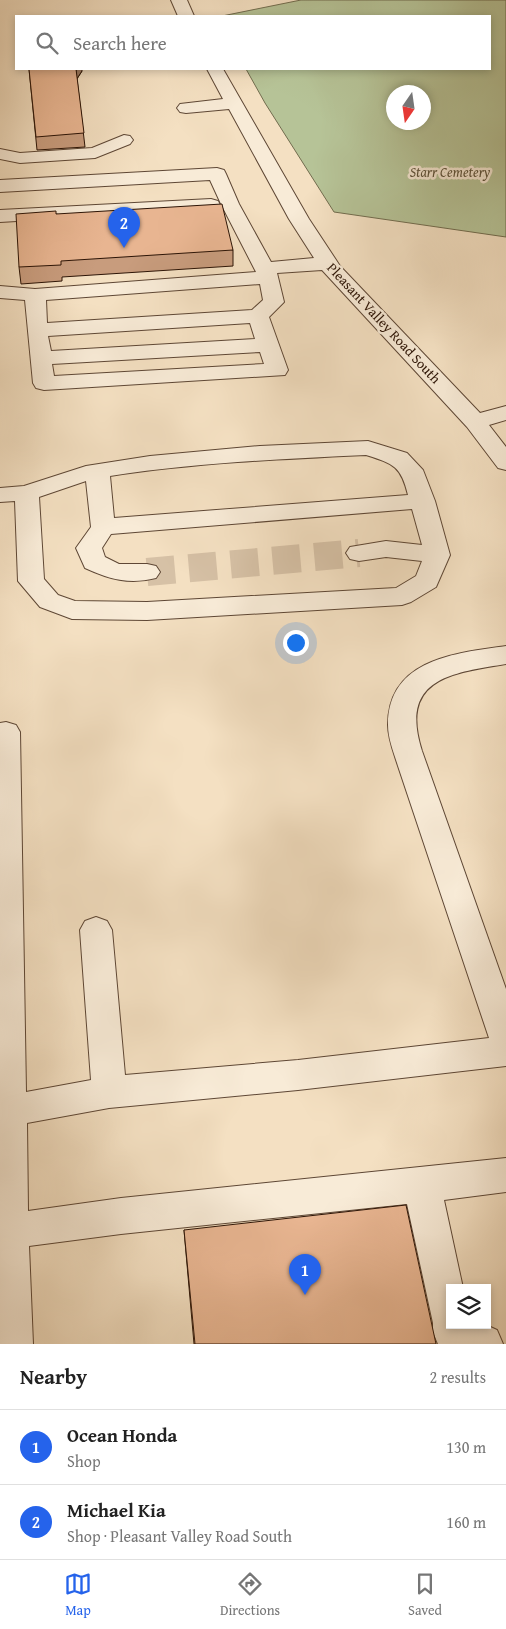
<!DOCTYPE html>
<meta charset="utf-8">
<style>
body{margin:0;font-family:"Gentium Book Plus",serif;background:#f6f6f6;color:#222}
.controls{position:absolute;right:15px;bottom:15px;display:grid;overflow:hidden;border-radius:0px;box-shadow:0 2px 8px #0003}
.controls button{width:45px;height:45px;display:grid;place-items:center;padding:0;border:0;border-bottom:1px solid #e0e0e0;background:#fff;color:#222;font:25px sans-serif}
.compass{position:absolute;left:386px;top:85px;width:45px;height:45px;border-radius:50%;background:#fff;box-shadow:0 2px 8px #0003;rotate:193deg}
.you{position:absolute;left:295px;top:642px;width:18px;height:18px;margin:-12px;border:4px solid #fff;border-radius:50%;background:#1a73e8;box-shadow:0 0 0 8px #1a73e833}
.badge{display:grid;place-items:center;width:32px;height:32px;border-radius:50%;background:#2563eb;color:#fff;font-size:16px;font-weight:700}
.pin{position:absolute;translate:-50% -41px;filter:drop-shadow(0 1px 2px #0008)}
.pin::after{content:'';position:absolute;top:26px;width:18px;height:15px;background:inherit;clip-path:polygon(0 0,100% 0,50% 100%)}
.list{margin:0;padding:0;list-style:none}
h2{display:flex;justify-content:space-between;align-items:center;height:65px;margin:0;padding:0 20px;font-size:21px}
h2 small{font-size:16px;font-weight:400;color:#767676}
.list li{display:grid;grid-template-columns:32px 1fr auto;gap:15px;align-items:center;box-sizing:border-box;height:75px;padding:0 20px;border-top:1px solid #e0e0e0}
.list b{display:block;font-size:19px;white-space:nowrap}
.list p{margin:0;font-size:16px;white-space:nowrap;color:#767676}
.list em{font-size:16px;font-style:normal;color:#767676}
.icon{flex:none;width:28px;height:28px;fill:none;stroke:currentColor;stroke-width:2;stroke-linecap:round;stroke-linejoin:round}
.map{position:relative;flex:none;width:506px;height:1344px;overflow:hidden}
.search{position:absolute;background:#fff;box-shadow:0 2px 8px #0003;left:15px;right:15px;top:15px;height:55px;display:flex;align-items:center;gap:12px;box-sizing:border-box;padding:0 18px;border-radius:0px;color:#767676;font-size:19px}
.sheet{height:215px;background:#fff}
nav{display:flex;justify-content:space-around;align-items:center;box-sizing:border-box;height:70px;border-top:1px solid #e0e0e0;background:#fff;font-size:14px;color:#767676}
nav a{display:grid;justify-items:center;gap:2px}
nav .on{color:#2563eb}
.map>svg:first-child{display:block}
.green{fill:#b6c397;stroke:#716c4e;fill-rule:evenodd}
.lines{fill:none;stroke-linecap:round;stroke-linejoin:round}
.minor-tunnel{stroke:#d6c1a6;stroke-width:28;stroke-dasharray:28 14;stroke-linecap:butt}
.minor-casing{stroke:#5e4735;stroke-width:2}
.minor{fill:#f8ebd7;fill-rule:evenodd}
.wall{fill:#c89c7d;stroke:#2c1406}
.shaded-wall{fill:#a27f66;stroke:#2c1406}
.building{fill:#e8b591;stroke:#2c1406}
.labels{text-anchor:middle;stroke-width:5;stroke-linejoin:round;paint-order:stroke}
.far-park-label{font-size:14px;font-style:italic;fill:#5c5139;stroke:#f8ebd7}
.far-street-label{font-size:14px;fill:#2c1406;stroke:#f8ebd7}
</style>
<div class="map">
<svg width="506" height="1344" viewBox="0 0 506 1344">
<rect width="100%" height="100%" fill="#f4e0c2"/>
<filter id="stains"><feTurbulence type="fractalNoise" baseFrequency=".004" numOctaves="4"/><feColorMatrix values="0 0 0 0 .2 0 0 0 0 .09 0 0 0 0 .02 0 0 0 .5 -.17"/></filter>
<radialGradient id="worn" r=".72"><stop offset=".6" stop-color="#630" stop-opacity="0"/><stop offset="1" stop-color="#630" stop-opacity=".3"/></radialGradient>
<path class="green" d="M301 0H506V237L334 212 265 103 246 69H490V16H222ZM394 92H424V122H394Z"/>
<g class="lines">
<polyline class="minor-tunnel" points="147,572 359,553"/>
<defs>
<g id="minor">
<polygon points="171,0 187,0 194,16 178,16"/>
<path d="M207 69H223L309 219 340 266 480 413 506 406V420L489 425 506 447V470L498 468 467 427 322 270 277 273 284 302 269 317 288 370 285 375 44 390 36 388 33 383 25 300 0 298V286L35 289 256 272 221 204 210 180 0 192V180L217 168 224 170 226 174 239 204 271 262 314 258 289 219 229 109 186 113 180 112 177 108 180 104 223 99ZM260 284 263 300 252 310 47 323 46 300ZM250 323 255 339 51 351 48 336ZM260 352 264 364 54 376 52 364Z"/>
<polygon points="124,135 130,136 133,140 130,144 95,158 20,163 0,159 0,149 20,153 92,148"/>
<polygon points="211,199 218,201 220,205 218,209 0,222 0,210"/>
<path d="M368 441 407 453 423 470 435 501 450 555 436 587 411 602 402 605 147 620 72 619 40 607 18 581 15 501 0 502V488L24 486 86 466 150 456 260 446ZM366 455C394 464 401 466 408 495L114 518 110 476C195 463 280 459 366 455ZM86 481 91 527 76 548 85 568C109 579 129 585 156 578L160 572 156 566 147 564H119L105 557 102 548 111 534 412 509 422 545 386 541 350 547 346 553 350 559 359 561 386 557 422 561 416 576 396 588 147 602 75 601 58 595 44 579 39 497Z"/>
<path d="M506 646V664C450 673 399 679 422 751L506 989V1066L298 1090 109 1108 27 1123 28 1211 121 1198 506 1158V1192L444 1200 463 1288H450V1325H486L497 1330 503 1344H438L433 1332V1323L407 1204 121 1234 29 1246 33 1344H0V723L6 722 16 725 20 732 26 1092 91 1080 80 930 85 921 96 917 107 921 112 930 125 1075 298 1060 489 1038 398 766C394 753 388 739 388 725 388 659 456 653 506 646Z"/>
</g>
</defs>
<use href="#minor" class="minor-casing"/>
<use href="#minor" class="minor"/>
</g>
<g class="wall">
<polygon points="29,69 82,71 77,79 85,147 37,150"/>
<polygon points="56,214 233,250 233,266 62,277 62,281 21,284 19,267"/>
<polygon points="184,1230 436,1344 194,1344"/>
</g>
<polygon class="shaded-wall" points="76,69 82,69 82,71 76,80"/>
<g class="building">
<polygon points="29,69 76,69 84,133 36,137"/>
<polygon points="222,204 233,250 61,261 61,265 19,267 16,214 56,211 56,214"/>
<polygon points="406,1205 436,1344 195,1344 184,1230"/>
</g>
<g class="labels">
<g class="far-park-label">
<text x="450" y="177">Starr Cemetery</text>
</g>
<g class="far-street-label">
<text transform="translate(384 323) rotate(47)" y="5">Pleasant Valley Road South</text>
</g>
</g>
<rect width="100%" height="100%" filter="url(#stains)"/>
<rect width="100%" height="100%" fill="url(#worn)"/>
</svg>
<div class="controls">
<button><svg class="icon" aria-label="layers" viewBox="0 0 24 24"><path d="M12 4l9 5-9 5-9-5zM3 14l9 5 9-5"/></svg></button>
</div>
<svg class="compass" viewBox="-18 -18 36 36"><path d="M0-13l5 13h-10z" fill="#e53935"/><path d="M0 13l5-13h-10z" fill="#767676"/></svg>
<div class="you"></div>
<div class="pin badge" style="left:305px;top:1295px">1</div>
<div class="pin badge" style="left:124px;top:248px">2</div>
<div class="search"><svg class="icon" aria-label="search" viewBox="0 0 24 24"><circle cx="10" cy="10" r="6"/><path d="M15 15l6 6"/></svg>Search here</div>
</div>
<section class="sheet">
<h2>Nearby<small>2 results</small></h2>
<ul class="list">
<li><span class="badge">1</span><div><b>Ocean Honda</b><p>Shop</p></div><em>130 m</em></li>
<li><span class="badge">2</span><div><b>Michael Kia</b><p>Shop · Pleasant Valley Road South</p></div><em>160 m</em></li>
</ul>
</section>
<nav>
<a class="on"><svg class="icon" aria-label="map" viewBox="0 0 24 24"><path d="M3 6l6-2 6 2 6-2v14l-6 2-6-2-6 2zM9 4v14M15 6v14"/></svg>Map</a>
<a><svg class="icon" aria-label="directions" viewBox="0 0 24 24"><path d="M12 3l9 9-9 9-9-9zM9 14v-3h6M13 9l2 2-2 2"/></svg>Directions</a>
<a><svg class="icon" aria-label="saved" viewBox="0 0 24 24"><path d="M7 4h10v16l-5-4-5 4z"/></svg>Saved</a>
</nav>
